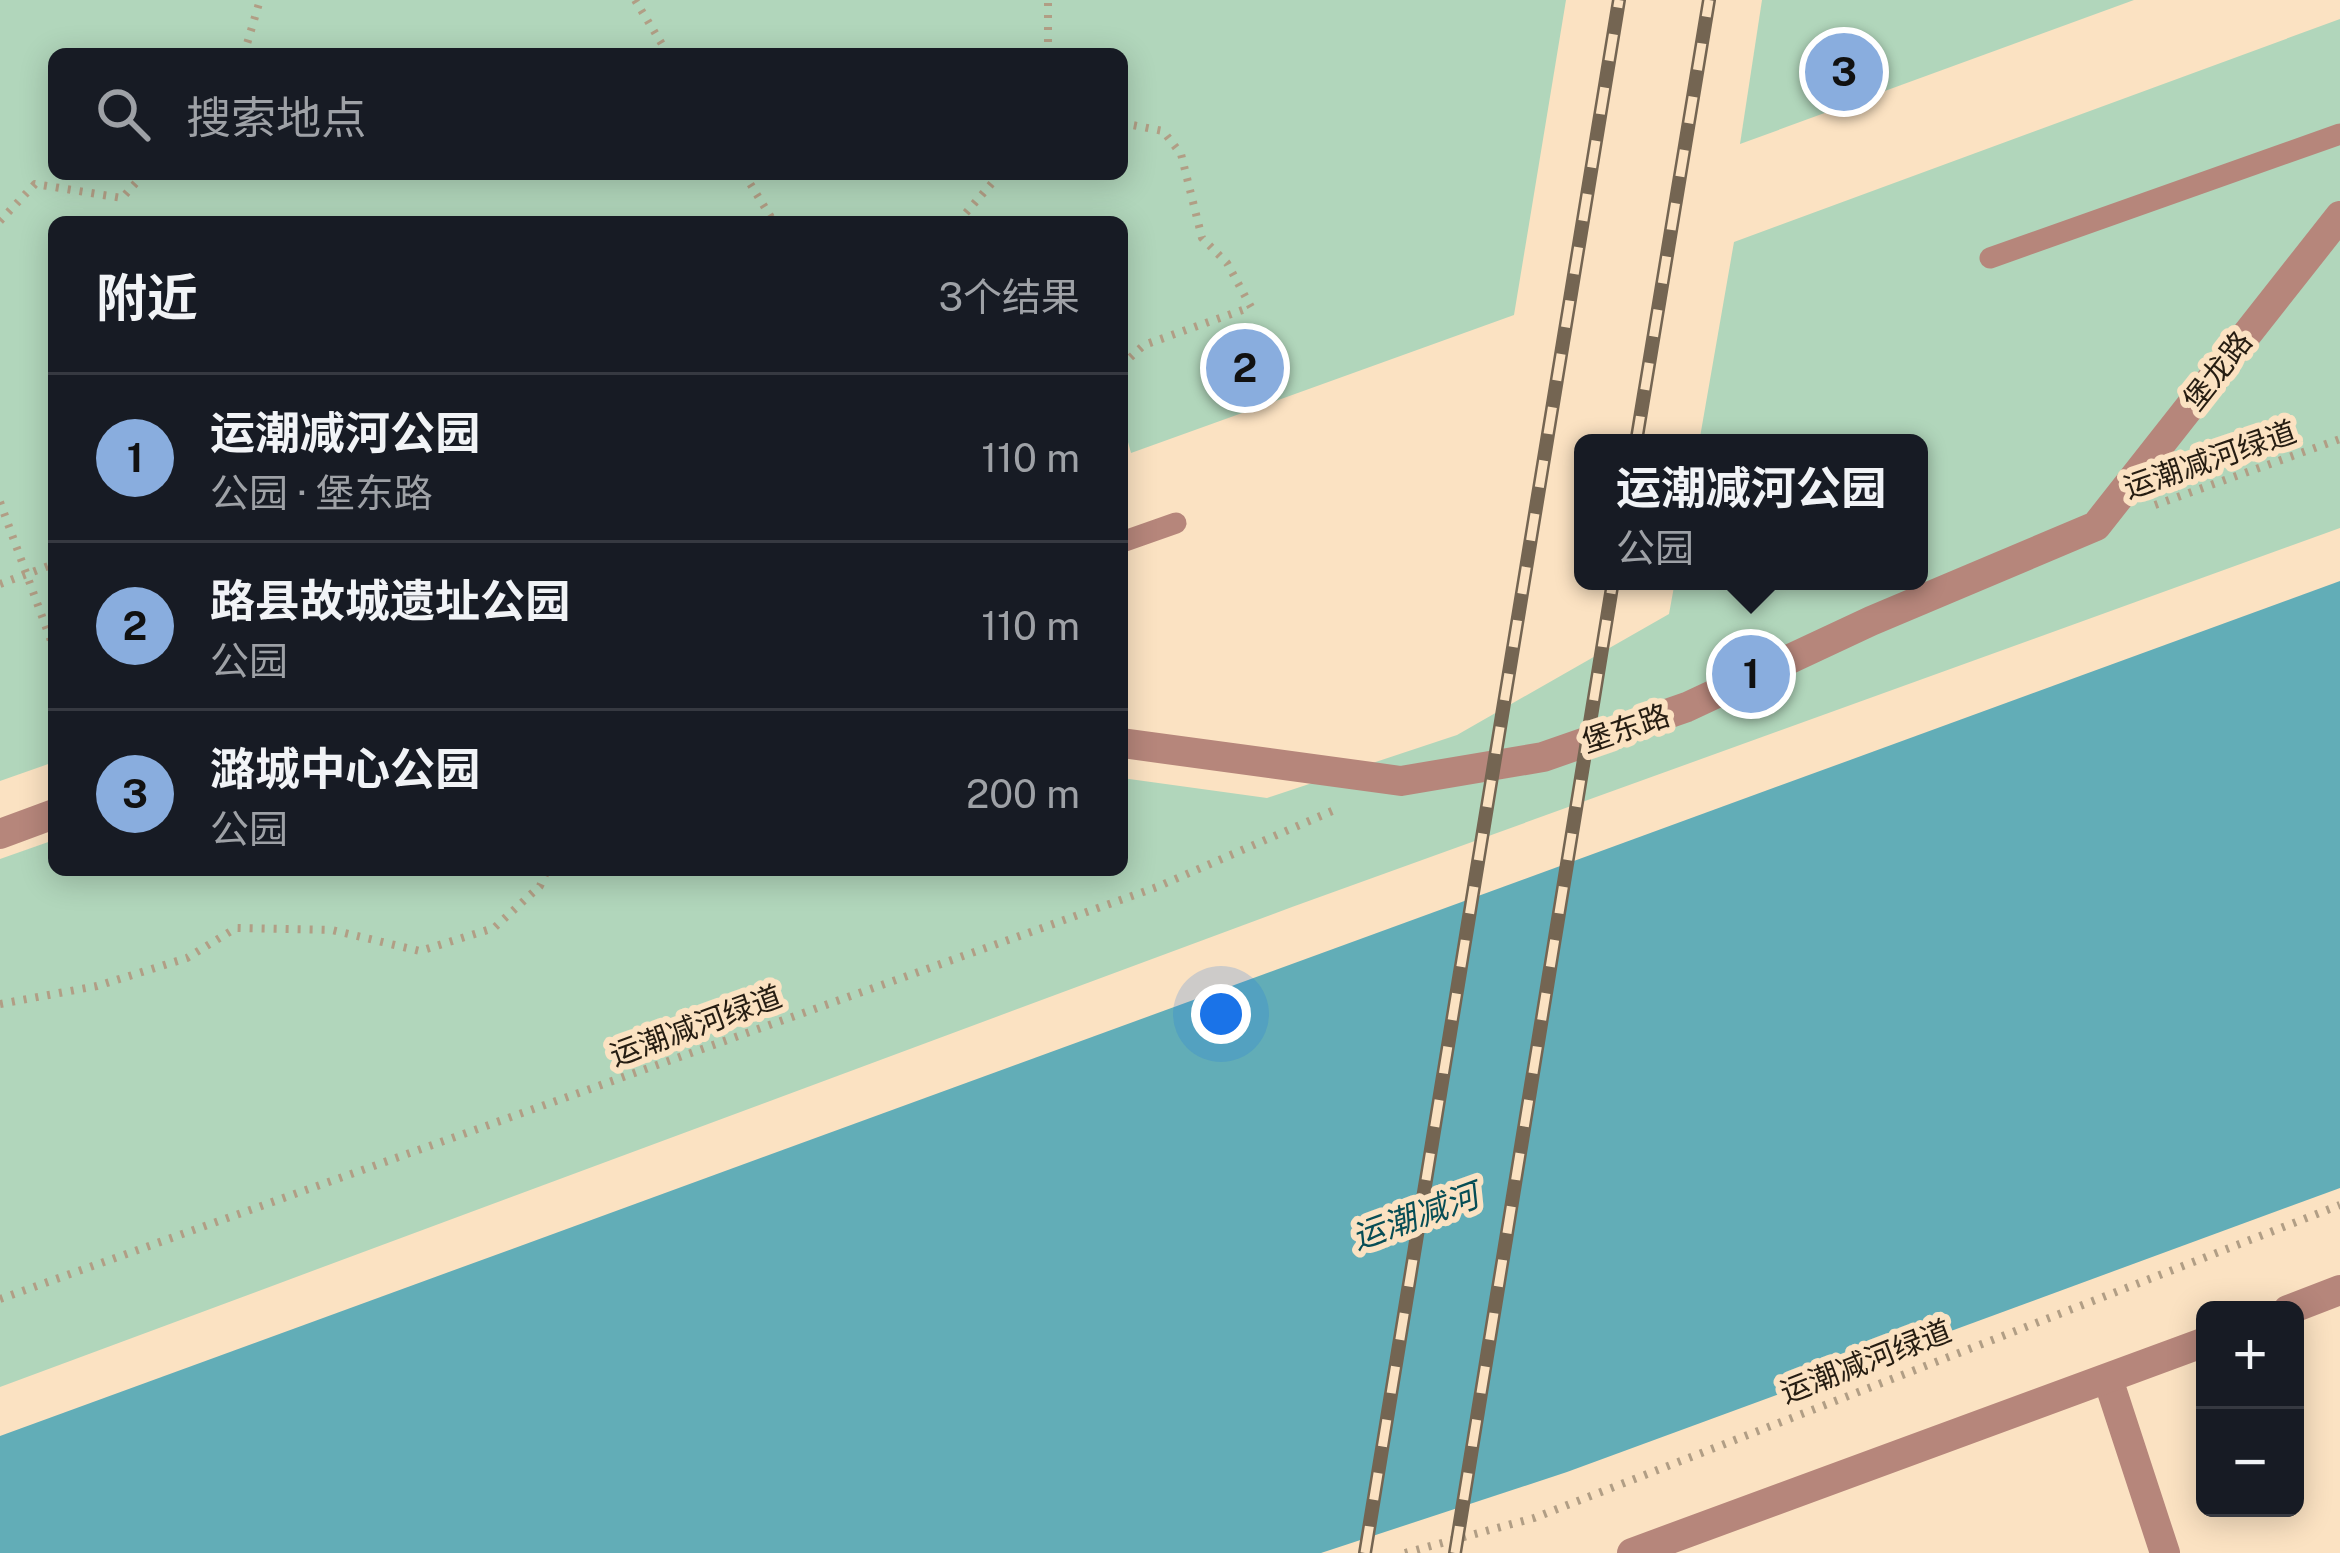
<!DOCTYPE html>
<html lang="zh">
<meta charset="utf-8">
<style>
body{margin:0;font-family:"Public Sans","Noto Sans SC",sans-serif;background:#242831;color:#f1f3f6}
.controls{position:absolute;right:36px;bottom:36px;display:grid;overflow:hidden;border-radius:18px;box-shadow:0 6px 30px #0003}
.controls button{width:108px;height:108px;display:grid;place-items:center;padding:0;border:0;border-bottom:3px solid #363941;background:#171b24;color:#f1f3f6;font:60px sans-serif}
.you{position:absolute;left:1221px;top:1014px;width:42px;height:42px;margin:-30px;border:9px solid #fff;border-radius:50%;background:#1a73e8;box-shadow:0 0 0 18px #1a73e833}
.badge{display:grid;place-items:center;width:78px;height:78px;border-radius:50%;background:#89adde;color:#111;font-size:39px;font-weight:700}
.pin{position:absolute;translate:-50% -50%;border:6px solid #fff;box-shadow:0 3px 12px #0006}
.popup{position:absolute;left:1574px;top:434px;width:354px;height:156px;box-sizing:border-box;display:grid;place-content:center;border-radius:18px;background:#171b24;filter:drop-shadow(0 3px 9px #0005);font-size:39px;white-space:nowrap;color:#9ea1a6}
.popup b{font-size:45px;color:#f1f3f6}
.popup::after{content:'';position:absolute;left:50%;top:100%;margin-left:-24px;border:24px solid transparent;border-top-color:#171b24}
.list{margin:0;padding:0;list-style:none}
h2{display:flex;justify-content:space-between;align-items:center;height:156px;margin:0;padding:0 48px;font-size:51px}
h2 small{font-size:39px;font-weight:400;color:#9ea1a6}
.list li{display:grid;grid-template-columns:78px 1fr auto;gap:36px;align-items:center;box-sizing:border-box;height:168px;padding:0 48px;border-top:3px solid #363941}
.list b{display:block;font-size:45px;white-space:nowrap}
.list p{margin:0;font-size:39px;white-space:nowrap;color:#9ea1a6}
.list em{font-size:39px;font-style:normal;color:#9ea1a6}
.icon{flex:none;width:66px;height:66px;fill:none;stroke:currentColor;stroke-width:2;stroke-linecap:round;stroke-linejoin:round}
.map{position:relative;flex:none;width:2340px;height:1553px;overflow:hidden}
.search{position:absolute;background:#171b24;box-shadow:0 6px 30px #0003;left:48px;top:48px;width:1080px;height:132px;display:flex;align-items:center;gap:30px;box-sizing:border-box;padding:0 42px;border-radius:18px;color:#9ea1a6;font-size:45px}
.panel{position:absolute;background:#171b24;box-shadow:0 6px 30px #0003;left:48px;top:216px;width:1080px;height:660px;border-radius:18px}
.map>svg:first-child{display:block}
.park{fill:#b1d6bb;fill-rule:evenodd}
.water{fill:#62adb7}
.lines{fill:none;stroke-linecap:round;stroke-linejoin:round}
.path{stroke:#b19e85;stroke-width:8;stroke-dasharray:3 9;stroke-linecap:butt}
.lane{stroke:#b6867b;stroke-width:21}
.street{stroke:#b6867b;stroke-width:30}
.rail-casing{stroke:#746552;stroke-width:14}
.rail{stroke:#fbe2c2;stroke-width:9;stroke-dasharray:27;stroke-linecap:butt}
.labels{text-anchor:middle;stroke-width:12;stroke-linejoin:round;paint-order:stroke}
.street-label{font-size:30px;fill:#261d12;stroke:#fbe2c2}
.water-label{font-size:33px;font-style:italic;fill:#074d55;stroke:#fbe2c2}
</style>
<div class="map">
<svg width="2340" height="1553" viewBox="0 0 2340 1553">
<rect width="100%" height="100%" fill="#fbe2c2"/>
<g class="park">
<path d="M0 0H1566L1514 315 1131 453 1122 420V222H54V762L0 781ZM1122 54V174H54V54Z"/>
<polygon points="1762,0 2134,0 1740,144"/>
<polygon points="2340,19 2340,528 1292,907 0,1387 0,859 54,840 54,870 1122,870 1122,778 1267,798 1457,735 1669,614 1675,581 1919,581 1919,443 1699,443 1734,242"/>
</g>
<polygon class="water" points="2340,581 2340,1188 1567,1472 1321,1553 0,1553 0,1436"/>
<g class="lines">
<g class="path">
<polyline points="635,0 668,54"/>
<polyline points="244,54 260,0"/>
<polyline points="1048,54 1048,0"/>
<polyline points="1122,123 1163,131 1181,154 1202,238 1227,263 1251,307 1144,345 1122,365"/>
<polyline points="744,174 774,222"/>
<polyline points="0,221 35,184 122,198 144,174"/>
<polyline points="958,222 1000,174"/>
<polyline points="0,502 54,649"/>
<polyline points="2155,505 2340,439"/>
<polyline points="0,584 54,564"/>
<polyline points="0,1004 97,986 187,958 236,928 332,930 420,951 494,928 540,886 547,870"/>
<polyline points="0,1299 1157,887 1339,808"/>
<polyline points="1405,1553 1534,1518 2340,1205"/>
</g>
<g class="lane">
<polyline points="1990,258 2340,134"/>
<polyline points="1122,542 1176,523"/>
</g>
<g class="street">
<polyline points="1122,743 1401,781 1543,757 1687,707 1871,621 2096,526 2340,216"/>
<polyline points="0,834 54,814"/>
<polyline points="2288,1310 2340,1290"/>
<polyline points="2108,1379 2165,1553"/>
<polyline points="1632,1553 2205,1342"/>
</g>
<defs>
<g id="rail">
<polyline points="1636,443 1709,0"/>
<polyline points="1365,1553 1619,0"/>
<polyline points="1455,1553 1613,581"/>
</g>
</defs>
<use href="#rail" class="rail-casing"/>
<use href="#rail" class="rail"/>
</g>
<g class="labels">
<g class="street-label">
<text transform="translate(2218 371) rotate(-52)" y="10">堡龙路</text>
<text transform="translate(2210 460) rotate(-19)" y="10">运潮减河绿道</text>
<text transform="translate(1626 729) rotate(-19)" y="10">堡东路</text>
<text transform="translate(696 1026) rotate(-20)" y="10">运潮减河绿道</text>
<text transform="translate(1866 1362) rotate(-21)" y="10">运潮减河绿道</text>
</g>
<g class="water-label">
<text transform="translate(1415 1216) rotate(-20)" y="12">运潮减河</text>
</g>
</g>
</svg>
<div class="controls">
<button>+</button>
<button>−</button>
</div>
<div class="you"></div>
<div class="pin badge" style="left:1751px;top:674px">1</div>
<div class="popup"><b>运潮减河公园</b>公园</div>
<div class="pin badge" style="left:1245px;top:368px">2</div>
<div class="pin badge" style="left:1844px;top:72px">3</div>
<div class="search"><svg class="icon" aria-label="search" viewBox="0 0 24 24"><circle cx="10" cy="10" r="6"/><path d="M15 15l6 6"/></svg>搜索地点</div>
<section class="panel">
<h2>附近<small>3个结果</small></h2>
<ul class="list">
<li><span class="badge">1</span><div><b>运潮减河公园</b><p>公园 · 堡东路</p></div><em>110 m</em></li>
<li><span class="badge">2</span><div><b>路县故城遗址公园</b><p>公园</p></div><em>110 m</em></li>
<li><span class="badge">3</span><div><b>潞城中心公园</b><p>公园</p></div><em>200 m</em></li>
</ul>
</section>
</div>
